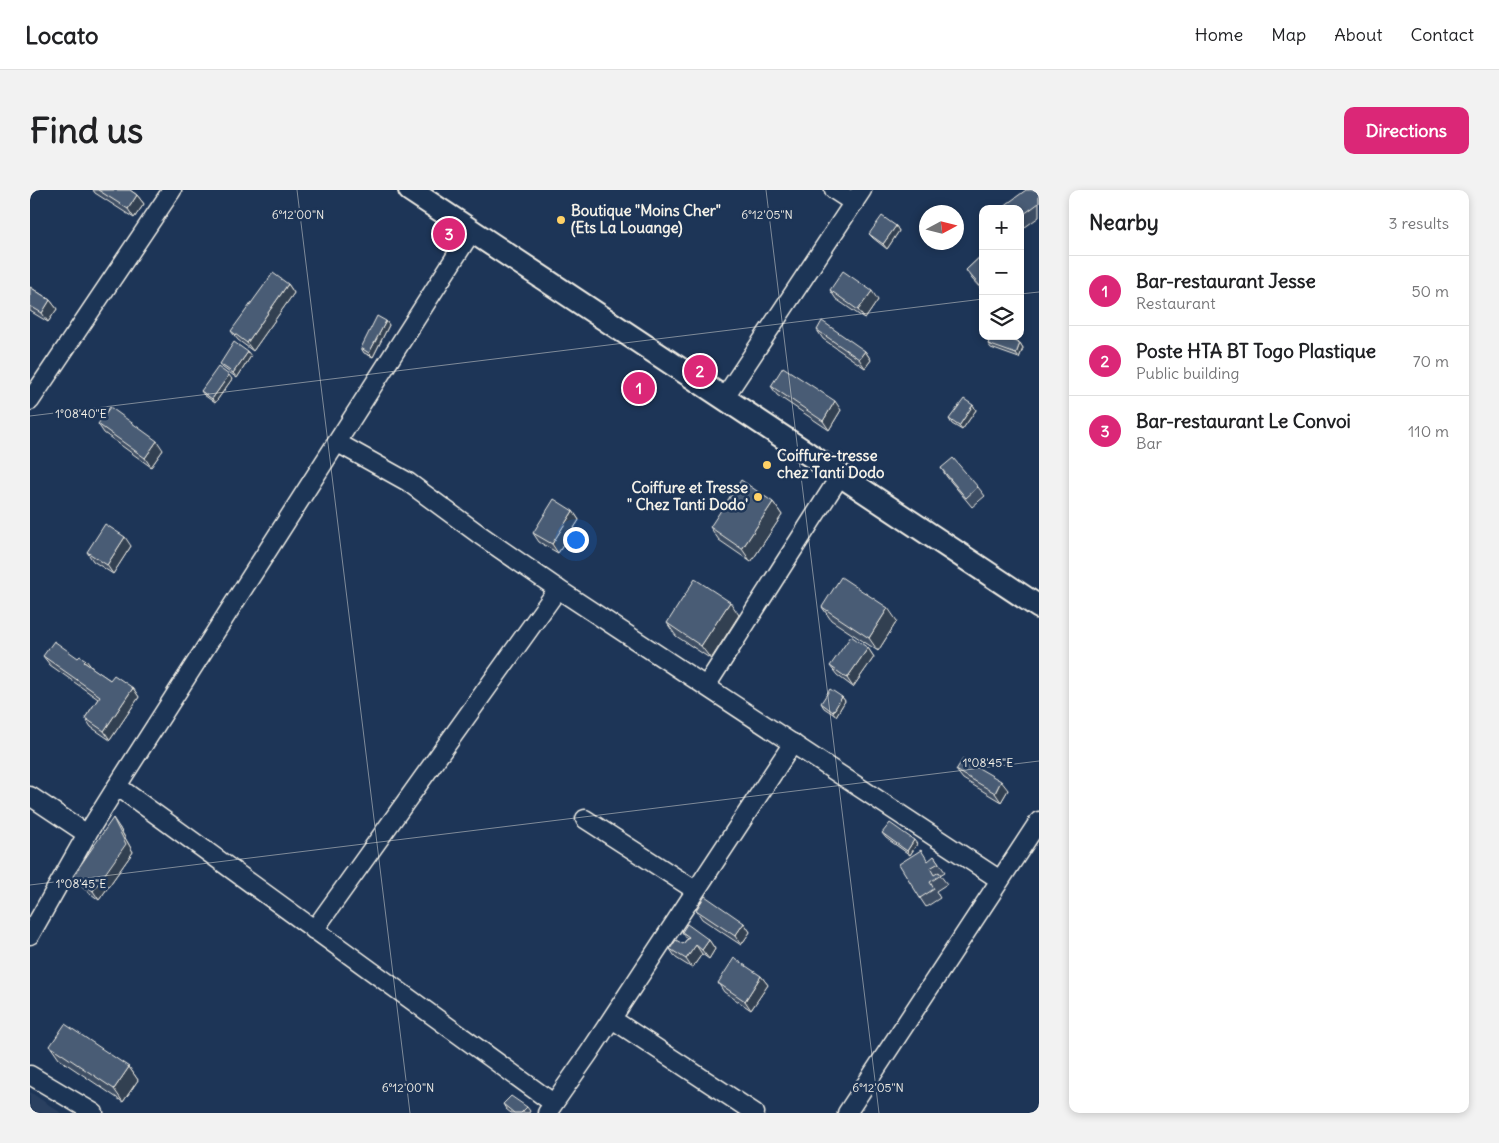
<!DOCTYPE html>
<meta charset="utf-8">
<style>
body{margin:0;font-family:Delius,sans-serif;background:#f2f2f2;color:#202124}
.controls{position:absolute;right:15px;top:15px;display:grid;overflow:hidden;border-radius:10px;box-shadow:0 2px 8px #0003}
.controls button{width:45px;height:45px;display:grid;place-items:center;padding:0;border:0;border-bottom:1px solid #e0e0e0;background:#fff;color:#202124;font:25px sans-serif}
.compass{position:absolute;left:889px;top:15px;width:45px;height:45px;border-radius:50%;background:#fff;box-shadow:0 2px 8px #0003;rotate:83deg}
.you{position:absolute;left:545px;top:349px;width:18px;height:18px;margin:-12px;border:4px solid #fff;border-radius:50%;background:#1a73e8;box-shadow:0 0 0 8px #1a73e833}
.badge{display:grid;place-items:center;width:32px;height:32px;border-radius:50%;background:#db2777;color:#fff;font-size:16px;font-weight:700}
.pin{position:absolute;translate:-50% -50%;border:2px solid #fff;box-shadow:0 1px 5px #0006}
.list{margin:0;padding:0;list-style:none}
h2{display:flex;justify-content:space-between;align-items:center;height:65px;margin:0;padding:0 20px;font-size:21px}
h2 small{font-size:16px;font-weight:400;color:#757577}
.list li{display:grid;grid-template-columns:32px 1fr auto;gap:15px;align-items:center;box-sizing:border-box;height:70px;padding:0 20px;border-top:1px solid #e0e0e0}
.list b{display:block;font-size:19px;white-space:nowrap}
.list p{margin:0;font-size:16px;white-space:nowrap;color:#757577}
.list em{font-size:16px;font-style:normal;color:#757577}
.icon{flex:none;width:28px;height:28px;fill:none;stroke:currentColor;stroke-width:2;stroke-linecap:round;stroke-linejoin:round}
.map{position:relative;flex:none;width:1009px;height:923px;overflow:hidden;border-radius:10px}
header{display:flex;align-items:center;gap:30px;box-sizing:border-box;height:70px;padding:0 25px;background:#fff;border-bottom:1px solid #e0e0e0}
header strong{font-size:24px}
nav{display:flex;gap:28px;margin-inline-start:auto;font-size:18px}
.intro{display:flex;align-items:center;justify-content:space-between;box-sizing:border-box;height:120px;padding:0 30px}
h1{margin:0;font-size:35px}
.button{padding:12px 22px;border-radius:10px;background:#db2777;color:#fff;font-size:18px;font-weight:700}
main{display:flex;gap:30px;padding:0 30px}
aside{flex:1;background:#fff;border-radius:10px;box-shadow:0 2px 8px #0003}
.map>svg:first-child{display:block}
.built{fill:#2a4060}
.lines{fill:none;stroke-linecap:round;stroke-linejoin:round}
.minor-casing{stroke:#f4f1e8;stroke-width:21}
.tertiary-casing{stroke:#f4f1e8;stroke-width:26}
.minor{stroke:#1d3557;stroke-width:18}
.tertiary{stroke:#1d3557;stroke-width:22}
.wall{fill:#3e4e64;stroke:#f4f1e8}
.shaded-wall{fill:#324051;stroke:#f4f1e8}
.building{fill:#485b74;stroke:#f4f1e8}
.ticks{fill:none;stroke:#f4f1e8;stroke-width:1;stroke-opacity:0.45}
.poi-dot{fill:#ffd166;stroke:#1d3557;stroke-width:2}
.labels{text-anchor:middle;stroke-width:5;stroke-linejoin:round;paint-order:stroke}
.poi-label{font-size:15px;font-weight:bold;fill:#f4f1e8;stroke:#1d3557;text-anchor:start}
.ticks-label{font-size:12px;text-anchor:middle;fill:#f4f1e8;stroke:#1d3557;stroke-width:5;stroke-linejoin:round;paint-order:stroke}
</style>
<header>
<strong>Locato</strong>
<nav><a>Home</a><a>Map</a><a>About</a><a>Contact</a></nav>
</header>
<div class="intro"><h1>Find us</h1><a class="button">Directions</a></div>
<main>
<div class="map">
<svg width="1009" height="923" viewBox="0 0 1009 923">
<rect width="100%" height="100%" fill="#1d3557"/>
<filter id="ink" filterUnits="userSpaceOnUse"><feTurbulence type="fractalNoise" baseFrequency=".02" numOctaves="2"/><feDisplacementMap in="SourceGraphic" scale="10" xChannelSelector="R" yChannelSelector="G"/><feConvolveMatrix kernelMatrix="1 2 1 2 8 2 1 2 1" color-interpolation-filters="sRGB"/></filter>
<g filter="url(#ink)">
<polygon class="built" points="0,902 31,923 0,923"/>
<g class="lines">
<defs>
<g id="minor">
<polyline points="804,0 824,13"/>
<polyline points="694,208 832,0"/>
<polyline points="0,211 142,0"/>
<polyline points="308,253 378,292 450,345 528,399 970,690"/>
<polyline points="676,496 810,286"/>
<polyline points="87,596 523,913"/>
<polyline points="0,606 57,644"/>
<polyline points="555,629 665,700"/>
<polyline points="284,740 528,399"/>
<polyline points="0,745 57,644 87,596 442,41"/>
<polyline points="582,829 725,923"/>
<polyline points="0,885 64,923"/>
<polyline points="517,923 559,863 763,553"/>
<polyline points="817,923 1009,631"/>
</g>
<polyline id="tertiary" points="380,0 1009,417"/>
</defs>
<use href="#minor" class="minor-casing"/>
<use href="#tertiary" class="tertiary-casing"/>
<use href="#minor" class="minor"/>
<use href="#tertiary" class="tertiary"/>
</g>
<g class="wall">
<polygon points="63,0 100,0 107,5 114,14 104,28 65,3"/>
<polygon points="1009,0 1009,27 991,40 990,39 990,19"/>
<polygon points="866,36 869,41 857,59 843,48 839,44"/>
<polygon points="953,64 953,101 942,89 936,80"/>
<polygon points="258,94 264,103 223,161 208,150 201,141"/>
<polygon points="0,97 20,110 27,119 18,132 0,121"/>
<polygon points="800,100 848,110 835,129 806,109"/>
<polygon points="356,131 359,135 343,167 334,163 331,158"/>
<polygon points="787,140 835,161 841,170 835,178 793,149"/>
<polygon points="990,153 993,158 989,168 961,158 958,154"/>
<polygon points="221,166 207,188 193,178 190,174"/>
<polygon points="202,189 185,213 174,205 171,201"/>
<polygon points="741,196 811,220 799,240 747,205"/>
<polygon points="943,215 946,220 932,240 922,234 919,229"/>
<polygon points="68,234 133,260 121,277 74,243"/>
<polygon points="911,278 948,297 955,306 942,317 917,287"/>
<polygon points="743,312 752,325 721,372 689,350 680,337"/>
<polygon points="543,321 549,330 528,363 509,352 503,343"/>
<polygon points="101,356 83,384 63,371 57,362"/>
<polygon points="792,417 867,431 848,461 801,430"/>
<polygon points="709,425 681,469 646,446 637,433"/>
<polygon points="838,458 844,467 823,497 807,485 800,476"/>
<polygon points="13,466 62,478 80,490 103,498 109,507 80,550 61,537 55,528 68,509 20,475"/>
<polygon points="812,507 815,511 806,526 794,518 791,513"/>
<polygon points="926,580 978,600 971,612 933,589"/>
<polygon points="89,637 103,662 69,710 49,695 43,686"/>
<polygon points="852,643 887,654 880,665 856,648"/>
<polygon points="904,666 915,682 910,685 917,694 906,701 910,708 896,717 890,708"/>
<polygon points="666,720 714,733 720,742 711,755 672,729"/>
<polygon points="652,742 679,750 685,759 679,769 672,764 662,778 646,768 640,759 653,754 657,749"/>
<polygon points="731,786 738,795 721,820 694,802 688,793"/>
<polygon points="20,856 99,877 108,890 93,912 29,869"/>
<polygon points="473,914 497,917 500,921 499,923 481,923 476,919"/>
</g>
<g class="shaded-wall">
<polygon points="107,5 114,14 104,28 98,19"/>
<polygon points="866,36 869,41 857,59 853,54"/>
<polygon points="258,94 264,103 223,161 217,153"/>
<polygon points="842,101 848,110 835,129 828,120"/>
<polygon points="20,110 27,119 18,132 12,123"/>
<polygon points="356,131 359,135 343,167 339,163"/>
<polygon points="990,153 993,158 989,168 986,164"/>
<polygon points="835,161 841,170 835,178 829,169"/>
<polygon points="218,162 221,166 207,188 203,183"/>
<polygon points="199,185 202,189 185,213 182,209"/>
<polygon points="805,211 811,220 799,240 793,231"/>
<polygon points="943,215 946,220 932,240 929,236"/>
<polygon points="127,251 133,260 121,277 115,268"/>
<polygon points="743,312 752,325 721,372 712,359"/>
<polygon points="543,321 549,330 528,363 522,354"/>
<polygon points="95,347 101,356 83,384 77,375"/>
<polygon points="700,412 709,425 681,469 671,456"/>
<polygon points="858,418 867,431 848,461 839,448"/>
<polygon points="838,458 844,467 823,497 817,488"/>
<polygon points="56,470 63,479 54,472"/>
<polygon points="103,498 109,507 80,550 74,541"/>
<polygon points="812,507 815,511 806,526 803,522"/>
<polygon points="971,591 978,600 971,612 965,603"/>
<polygon points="83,628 89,637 103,662 69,710 63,701"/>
<polygon points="884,650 887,654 880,665 877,661"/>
<polygon points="714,733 720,742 711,755 705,746"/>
<polygon points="679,750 685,759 679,769 672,760"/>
<polygon points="666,755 672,764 662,778 656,769"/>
<polygon points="731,786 738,795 721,820 715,811"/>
<polygon points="99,877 108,890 93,912 84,899"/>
</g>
<g class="building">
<polygon points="68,0 100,0 107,5 98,19"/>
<polygon points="996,0 1009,0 1009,13 990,27 990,19 976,19 974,16"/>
<polygon points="852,26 866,36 853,54 839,44"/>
<polygon points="953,64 953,93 950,96 936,80"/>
<polygon points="813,81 842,101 828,120 800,100"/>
<polygon points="243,83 258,94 217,153 201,141"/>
<polygon points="0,97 20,110 12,123 0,116"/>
<polygon points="347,126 356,131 339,163 331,158"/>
<polygon points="792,131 835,161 829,169 787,140"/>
<polygon points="961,146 970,146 990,153 986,164 958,154"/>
<polygon points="204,152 218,162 203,183 190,174"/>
<polygon points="188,177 199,185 182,209 171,201"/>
<polygon points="753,177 805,211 793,231 741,196"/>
<polygon points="934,209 943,215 929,236 919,229"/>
<polygon points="80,217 127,251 115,268 68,234"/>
<polygon points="923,268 948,297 936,308 911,278"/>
<polygon points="711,290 743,312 712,359 680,337"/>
<polygon points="524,309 543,321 522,354 503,343"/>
<polygon points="75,334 95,347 77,375 57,362"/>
<polygon points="811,387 858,418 839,448 792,417"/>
<polygon points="665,389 700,412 671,456 637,433"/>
<polygon points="821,446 838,458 817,488 800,476"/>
<polygon points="24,451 48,468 50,466 56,470 54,472 80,490 84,485 103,498 74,541 55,528 70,506 13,466"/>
<polygon points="800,499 812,507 803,522 791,513"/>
<polygon points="933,569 971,591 965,603 926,580"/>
<polygon points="83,628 96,654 63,701 43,686"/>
<polygon points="860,633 884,650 877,661 852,643"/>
<polygon points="891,660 898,671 904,666 909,673 900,678 904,685 909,682 911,685 900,692 904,699 890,708 869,674"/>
<polygon points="675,706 714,733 705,746 666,720"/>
<polygon points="657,734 679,750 672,760 666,755 656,769 640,759 646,750 653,754 659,747 652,742"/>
<polygon points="704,768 731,786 715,811 688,793"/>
<polygon points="35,834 99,877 84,899 20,856"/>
<polygon points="481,906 497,917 491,923 484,923 473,914"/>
</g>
</g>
<path class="ticks" d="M267 0 380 923M736 0 849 923M990 104 1009 102M0 226 953 109M0 695 1009 571"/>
<g class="poi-dot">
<circle cx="531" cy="30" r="5"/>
<circle cx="737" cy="275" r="5"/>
<circle cx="728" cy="307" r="5"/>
</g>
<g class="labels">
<g class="poi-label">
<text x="541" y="26">Boutique "Moins Cher"<tspan x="541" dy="17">(Ets La Louange)</tspan></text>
<text x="747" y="271">Coiffure-tresse<tspan x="747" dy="17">chez Tanti Dodo</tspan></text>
<text x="718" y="303" text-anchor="end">Coiffure et Tresse<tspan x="718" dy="17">" Chez Tanti Dodo'</tspan></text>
</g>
</g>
<g class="ticks-label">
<text x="268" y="29">6°12'00"N</text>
<text x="737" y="29">6°12'05"N</text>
<text x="51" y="228">1°08'40"E</text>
<text x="958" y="577">1°08'45"E</text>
<text x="51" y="698">1°08'45"E</text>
<text x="378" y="902">6°12'00"N</text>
<text x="848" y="902">6°12'05"N</text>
</g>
</svg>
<div class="controls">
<button>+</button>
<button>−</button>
<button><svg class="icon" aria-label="layers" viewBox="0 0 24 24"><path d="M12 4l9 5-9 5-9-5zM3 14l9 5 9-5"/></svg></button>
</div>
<svg class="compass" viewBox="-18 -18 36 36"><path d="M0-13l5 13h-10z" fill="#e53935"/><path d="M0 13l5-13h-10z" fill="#757577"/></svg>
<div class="you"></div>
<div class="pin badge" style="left:609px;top:198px">1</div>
<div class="pin badge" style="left:670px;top:181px">2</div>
<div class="pin badge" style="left:419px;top:44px">3</div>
</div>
<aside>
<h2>Nearby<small>3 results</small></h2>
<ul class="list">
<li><span class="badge">1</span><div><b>Bar-restaurant Jesse</b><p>Restaurant</p></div><em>50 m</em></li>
<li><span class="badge">2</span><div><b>Poste HTA BT Togo Plastique</b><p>Public building</p></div><em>70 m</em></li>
<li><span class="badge">3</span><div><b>Bar-restaurant Le Convoi</b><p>Bar</p></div><em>110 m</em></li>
</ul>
</aside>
</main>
